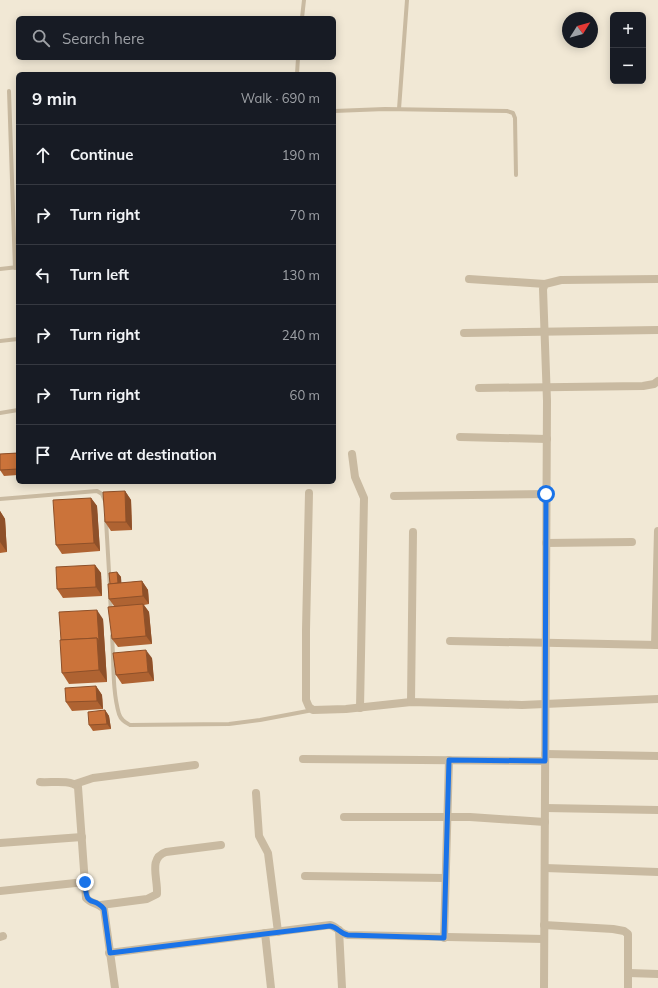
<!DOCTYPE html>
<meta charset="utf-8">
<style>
body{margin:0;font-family:Mulish,sans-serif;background:#242831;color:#f1f3f6}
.controls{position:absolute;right:12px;top:12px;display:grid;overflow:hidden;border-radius:6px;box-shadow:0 2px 10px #0003}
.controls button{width:36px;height:36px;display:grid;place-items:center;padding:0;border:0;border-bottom:1px solid #363941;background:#171b24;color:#f1f3f6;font:20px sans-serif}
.compass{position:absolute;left:562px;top:12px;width:36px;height:36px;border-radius:50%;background:#171b24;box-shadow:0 2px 10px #0003;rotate:53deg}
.stop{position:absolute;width:12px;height:12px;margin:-9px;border:3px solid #1a73e8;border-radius:50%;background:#fff}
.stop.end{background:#1a73e8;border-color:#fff;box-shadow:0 1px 4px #0008}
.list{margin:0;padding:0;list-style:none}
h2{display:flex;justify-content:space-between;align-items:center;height:52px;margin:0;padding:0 16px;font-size:17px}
h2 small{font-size:13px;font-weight:400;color:#9ea1a6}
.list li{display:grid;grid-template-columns:26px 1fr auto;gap:12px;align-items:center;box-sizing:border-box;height:60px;padding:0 16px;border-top:1px solid #363941}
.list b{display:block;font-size:15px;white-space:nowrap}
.list em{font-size:13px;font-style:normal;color:#9ea1a6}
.icon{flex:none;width:22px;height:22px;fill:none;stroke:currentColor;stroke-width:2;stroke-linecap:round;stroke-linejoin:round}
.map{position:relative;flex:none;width:658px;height:988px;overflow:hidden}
.search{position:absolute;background:#171b24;box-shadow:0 2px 10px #0003;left:16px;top:16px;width:320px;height:44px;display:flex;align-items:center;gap:10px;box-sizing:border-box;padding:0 14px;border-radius:6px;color:#9ea1a6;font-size:15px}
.panel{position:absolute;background:#171b24;box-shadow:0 2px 10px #0003;left:16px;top:72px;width:320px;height:412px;border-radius:6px}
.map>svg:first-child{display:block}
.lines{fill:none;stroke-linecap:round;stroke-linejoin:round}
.lane{stroke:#c9baa1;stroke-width:4}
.street{stroke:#c9baa1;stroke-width:8}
.wall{fill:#af6332}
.shaded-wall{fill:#8e5029}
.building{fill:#cb733a;stroke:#8e5029}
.route{stroke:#1a73e8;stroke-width:5}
</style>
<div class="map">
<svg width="658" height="988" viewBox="0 0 658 988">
<rect width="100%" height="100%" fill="#f1e8d5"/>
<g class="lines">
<g class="lane">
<polyline points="302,18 304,0"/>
<polyline points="297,74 298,58"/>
<polyline points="9,91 15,268"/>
<polyline points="399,109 407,0"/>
<polyline points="334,111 385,109 507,111 513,113 515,118 516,175"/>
<polyline points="334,122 334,124"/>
<polyline points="0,269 18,267"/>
<polyline points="0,341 18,339"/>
<polyline points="0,413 18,410"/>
<polyline points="0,499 97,491 102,494 105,501"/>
<polyline points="106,520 110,589"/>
<polyline points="110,596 111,611"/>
<path d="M112 636C114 661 112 690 119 714 121 720 125 722 130 725L229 724 260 720 313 710"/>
</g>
<g class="street">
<polyline points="469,279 545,284"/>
<polyline points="464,333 658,330"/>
<polyline points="479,388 643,386 654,384 658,381"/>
<polyline points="460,437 547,439"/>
<polyline points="352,454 355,477 364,498 360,708"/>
<polyline points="309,493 306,630 306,700 309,707 313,710 346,709 411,702 522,705 658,699"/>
<polyline points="394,496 547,494"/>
<polyline points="546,543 632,542"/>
<polyline points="450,641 658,645"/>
<polyline points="655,645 658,531"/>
<polyline points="411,702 413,532"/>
<polyline points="545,754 658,756"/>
<polyline points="303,759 545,761"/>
<path d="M40 782C51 783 70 779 78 787L86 898C91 904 99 903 104 909L115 988"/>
<polyline points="75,784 93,778 195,765"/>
<polyline points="256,793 259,836 268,853 278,932"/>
<polyline points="545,808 658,810"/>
<polyline points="344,817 470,817 545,822"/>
<polyline points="0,843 82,837"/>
<polyline points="545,868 658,872"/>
<polyline points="305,876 445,878"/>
<polyline points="0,891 85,882"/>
<path d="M101 905 147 899 157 894C158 878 148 858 166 852L221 845"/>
<polyline points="544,925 613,929 624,931 628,934 628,988"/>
<polyline points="339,930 342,988"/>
<polyline points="265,933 271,988"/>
<polyline points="0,937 3,936"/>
<polyline points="444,938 449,760"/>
<path d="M109 953 330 925C338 927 340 934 348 935L544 939"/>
<polyline points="629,973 658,974"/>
<polyline points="544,988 547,401 543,289 545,284 561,280 658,279"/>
</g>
</g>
<g class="wall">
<polygon points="18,453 18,475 4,476 0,470 0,454"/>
<polygon points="125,491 131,500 132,530 111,531 105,522"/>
<polygon points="91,498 97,506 100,551 62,554 56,545"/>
<polygon points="0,511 5,519 7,552 0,553"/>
<polygon points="95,565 101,573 102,596 63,598 57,589"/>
<polygon points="117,572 121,577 121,583 142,581 148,590 149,604 144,605 149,612 152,644 118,647 112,639 114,606 109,599"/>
<polygon points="103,619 107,682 69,684 62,673 61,640"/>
<polygon points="152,658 154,681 122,684 116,675"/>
<polygon points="96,686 102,695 103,709 72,711 66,702"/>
<polygon points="105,710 109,716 111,729 93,731 89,725"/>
</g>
<g class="shaded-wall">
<polygon points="125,491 131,500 132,530 126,522"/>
<polygon points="91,498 97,506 100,551 94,543"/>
<polygon points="0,511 5,519 7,552 0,542"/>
<polygon points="95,565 101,573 102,596 96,587"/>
<polygon points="117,572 121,577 122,590 118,585"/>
<polygon points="142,581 148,590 149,604 143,596"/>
<polygon points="143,604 149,612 152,644 146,636"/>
<polygon points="97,610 103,619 107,682 99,670 97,638"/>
<polygon points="146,650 152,658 154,681 148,672"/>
<polygon points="96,686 102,695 103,709 97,701"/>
<polygon points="105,710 109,716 111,729 107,724"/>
</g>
<g class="building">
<polygon points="18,453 18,469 0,470 0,454"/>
<polygon points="125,491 126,522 105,522 103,492"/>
<polygon points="91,498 94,543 56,545 53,500"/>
<polygon points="95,565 96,587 57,589 56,567"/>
<polygon points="117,572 118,583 110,584 109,573"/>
<polygon points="142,581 143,596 109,599 108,584"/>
<polygon points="143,604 146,636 112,639 108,607"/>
<polygon points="97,610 99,641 97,638 61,640 59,612"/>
<polygon points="97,638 99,670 62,673 60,640"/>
<polygon points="146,650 148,672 116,675 113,653"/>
<polygon points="96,686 97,701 66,702 65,688"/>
<polygon points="105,710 107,724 89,725 88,712"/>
</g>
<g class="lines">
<path class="route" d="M85 882C86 910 93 895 104 909L110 953 330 926C338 927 340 934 348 935L444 938 449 760 545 761 546 494"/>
</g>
</svg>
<div class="controls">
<button>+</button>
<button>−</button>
</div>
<svg class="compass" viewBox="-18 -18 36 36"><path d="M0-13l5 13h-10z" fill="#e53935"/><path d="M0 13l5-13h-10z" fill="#9ea1a6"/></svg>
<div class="stop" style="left:546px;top:494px"></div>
<div class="stop end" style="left:85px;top:882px"></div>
<div class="search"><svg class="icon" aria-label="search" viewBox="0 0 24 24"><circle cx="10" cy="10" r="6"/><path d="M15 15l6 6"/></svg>Search here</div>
<section class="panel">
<h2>9 min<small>Walk · 690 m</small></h2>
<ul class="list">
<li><svg class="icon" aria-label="ahead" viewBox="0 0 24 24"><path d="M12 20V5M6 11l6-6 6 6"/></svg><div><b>Continue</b></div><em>190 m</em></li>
<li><svg class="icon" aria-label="right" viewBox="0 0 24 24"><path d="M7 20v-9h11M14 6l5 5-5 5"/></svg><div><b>Turn right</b></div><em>70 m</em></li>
<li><svg class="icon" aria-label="left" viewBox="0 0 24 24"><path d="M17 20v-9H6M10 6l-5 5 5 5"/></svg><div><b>Turn left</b></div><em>130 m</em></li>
<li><svg class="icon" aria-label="right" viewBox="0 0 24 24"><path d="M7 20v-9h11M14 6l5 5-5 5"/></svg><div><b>Turn right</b></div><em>240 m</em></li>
<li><svg class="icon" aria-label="right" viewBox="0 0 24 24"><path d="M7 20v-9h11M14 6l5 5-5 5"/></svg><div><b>Turn right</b></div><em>60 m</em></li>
<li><svg class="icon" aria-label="arrive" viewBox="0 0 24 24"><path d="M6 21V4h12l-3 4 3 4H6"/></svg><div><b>Arrive at destination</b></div></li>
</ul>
</section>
</div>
